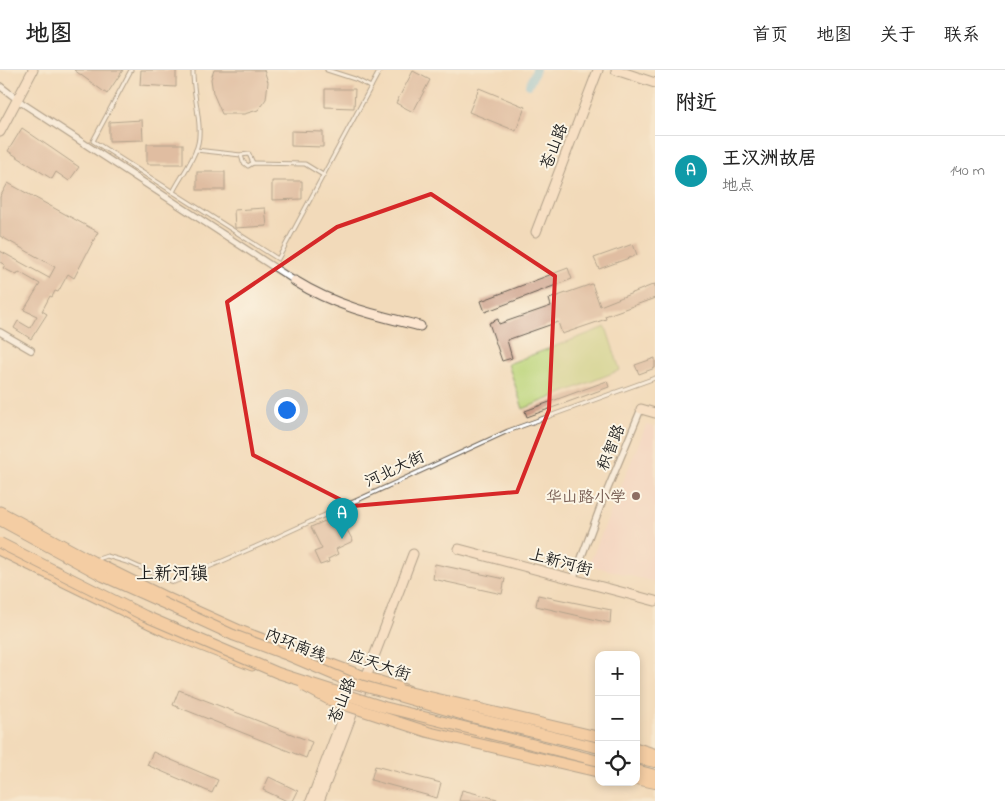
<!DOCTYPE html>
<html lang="zh">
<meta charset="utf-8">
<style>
body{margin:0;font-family:"Indie Flower","LXGW WenKai TC",sans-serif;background:#f2f2f2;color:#222}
.controls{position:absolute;right:15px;bottom:15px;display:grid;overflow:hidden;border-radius:10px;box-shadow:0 2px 8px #0003}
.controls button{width:45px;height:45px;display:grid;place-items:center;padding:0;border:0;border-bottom:1px solid #e0e0e0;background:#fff;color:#222;font:25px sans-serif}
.you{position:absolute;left:286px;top:339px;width:18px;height:18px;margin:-12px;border:4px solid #fff;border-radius:50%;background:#1a73e8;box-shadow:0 0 0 8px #1a73e833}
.badge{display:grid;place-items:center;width:32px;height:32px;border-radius:50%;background:#d93025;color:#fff;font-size:16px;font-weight:700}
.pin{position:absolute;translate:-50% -41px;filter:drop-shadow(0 1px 2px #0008)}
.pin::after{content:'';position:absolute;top:26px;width:18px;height:15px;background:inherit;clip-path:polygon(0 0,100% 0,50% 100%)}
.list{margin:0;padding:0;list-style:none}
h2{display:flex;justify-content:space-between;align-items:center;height:65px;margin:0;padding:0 20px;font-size:21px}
h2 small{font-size:16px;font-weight:400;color:#767676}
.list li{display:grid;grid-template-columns:32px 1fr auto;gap:15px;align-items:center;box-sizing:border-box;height:70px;padding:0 20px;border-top:1px solid #e0e0e0}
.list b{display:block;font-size:19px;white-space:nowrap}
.list p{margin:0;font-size:16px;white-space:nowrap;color:#767676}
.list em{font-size:16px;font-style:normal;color:#767676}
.icon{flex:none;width:28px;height:28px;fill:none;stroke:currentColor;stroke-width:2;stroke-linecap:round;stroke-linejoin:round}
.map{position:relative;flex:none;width:655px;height:731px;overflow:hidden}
header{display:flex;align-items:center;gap:30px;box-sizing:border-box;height:70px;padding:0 25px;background:#fff;border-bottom:1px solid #e0e0e0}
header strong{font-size:24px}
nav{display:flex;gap:28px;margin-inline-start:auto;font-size:18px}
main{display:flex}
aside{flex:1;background:#fff}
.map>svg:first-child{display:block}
.built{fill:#f7d0cb}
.green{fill:#bbd479;stroke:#6c784a}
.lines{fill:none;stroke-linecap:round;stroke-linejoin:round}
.canal{stroke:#6cc3e9;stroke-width:8}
.building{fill:#c99a84}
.lane-casing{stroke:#675e53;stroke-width:5}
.street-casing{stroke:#675e53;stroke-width:8}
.secondary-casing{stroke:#675e53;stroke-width:11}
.primary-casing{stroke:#675e53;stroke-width:11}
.highway-casing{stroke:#675e53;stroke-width:12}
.lane{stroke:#fff;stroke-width:3}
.street{stroke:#fff;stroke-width:5.5}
.secondary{stroke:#fce5cf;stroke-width:9}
.primary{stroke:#f7bd88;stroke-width:9}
.highway{stroke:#f7bd88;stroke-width:10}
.highway-bridge-casing{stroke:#675e53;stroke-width:12;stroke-linecap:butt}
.highway-bridge{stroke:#f7bd88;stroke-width:10}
.marked{fill:none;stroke:#d62828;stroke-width:4;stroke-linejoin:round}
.education-dot{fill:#8d6e63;stroke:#fcf5e5;stroke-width:2}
.labels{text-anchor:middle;stroke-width:4;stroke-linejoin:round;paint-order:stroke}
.street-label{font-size:16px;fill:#1c1c1c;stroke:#fcf5e5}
.education-label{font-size:16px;fill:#785e54;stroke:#fcf5e5;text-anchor:end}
.neighbourhood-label{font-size:18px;fill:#1c1c1c;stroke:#fcf5e5}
</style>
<header>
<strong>地图</strong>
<nav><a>首页</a><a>地图</a><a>关于</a><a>联系</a></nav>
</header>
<main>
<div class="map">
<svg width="655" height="731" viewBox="0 0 655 731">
<rect width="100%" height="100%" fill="#fcf5e5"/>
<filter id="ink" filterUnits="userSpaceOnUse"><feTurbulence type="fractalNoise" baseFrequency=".02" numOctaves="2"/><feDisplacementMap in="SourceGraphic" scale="10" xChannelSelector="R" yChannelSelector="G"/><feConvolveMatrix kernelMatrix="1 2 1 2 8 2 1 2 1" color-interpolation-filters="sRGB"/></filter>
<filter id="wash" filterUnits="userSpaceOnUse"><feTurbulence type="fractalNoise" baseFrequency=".0096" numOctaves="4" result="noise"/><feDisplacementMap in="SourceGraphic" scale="20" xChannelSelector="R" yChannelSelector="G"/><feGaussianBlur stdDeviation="1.12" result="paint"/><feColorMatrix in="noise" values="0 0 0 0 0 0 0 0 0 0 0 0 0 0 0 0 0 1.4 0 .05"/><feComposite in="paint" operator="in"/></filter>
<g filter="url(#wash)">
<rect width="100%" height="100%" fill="#f2daba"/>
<polygon class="built" points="646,355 655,357 655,512 589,495"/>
<polygon class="green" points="606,257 620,300 523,339 508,294"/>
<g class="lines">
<polyline class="canal" points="529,15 536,0"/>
</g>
<g id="blocks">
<g class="building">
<polygon points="74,0 123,0 107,24"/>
<polygon points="141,0 176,0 176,17 140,15"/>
<polygon points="214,0 264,0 268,12 266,29 258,40 244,44 222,44 213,23 211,9"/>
<polygon points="413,1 430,10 413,42 396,33"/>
<polygon points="479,18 525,37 516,61 469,42"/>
<polygon points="325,19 355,19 354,38 325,37"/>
<polygon points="142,50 143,70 109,71 109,52"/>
<polygon points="22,58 79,97 69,111 56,102 52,109 8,81"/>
<polygon points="291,61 323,62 323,77 291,76"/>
<rect x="147" y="74" width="36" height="20"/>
<rect x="197" y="102" width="28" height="18"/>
<polygon points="272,111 302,111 302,129 272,130"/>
<polygon points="8,113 98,162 74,208 68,204 58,222 55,221 52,227 50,226 42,241 47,244 31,269 14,258 18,251 30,258 37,246 24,240 40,214 19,202 17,205 3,198 5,195 0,192 0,181 49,208 55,197 0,166 0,127"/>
<polygon points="265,138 267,156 235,158 234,140"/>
<polygon points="633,174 637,185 599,199 594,188"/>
<polygon points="568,198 572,209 485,242 481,231"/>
<polygon points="592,214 600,236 655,214 655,228 605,246 606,249 562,264 558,252 507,270 512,288 502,291 489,253 498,249 499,254 551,236 549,229"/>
<polygon points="655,288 655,298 639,304 635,295"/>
<polygon points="607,311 609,317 527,347 525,341"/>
<polygon points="346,443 351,454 345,456 353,471 336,479 338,484 328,489 329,492 320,495 314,482 322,479 311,457 325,451 326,453"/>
<polygon points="435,494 505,509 502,524 433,509"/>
<polygon points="538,525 611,540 610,553 536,536"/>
<polygon points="179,620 312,672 306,688 173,635"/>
<polygon points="153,682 218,710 212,723 147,695"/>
<polygon points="375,696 441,713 437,728 371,710"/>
<polygon points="269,707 298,721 293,731 287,731 263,720"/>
<polygon points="462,720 497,729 497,731 459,731"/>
</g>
</g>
</g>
<g filter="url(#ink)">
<use href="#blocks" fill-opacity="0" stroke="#675e53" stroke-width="1"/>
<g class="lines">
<defs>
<g id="lane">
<polyline points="131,0 93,71 278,189 380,0"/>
<polyline points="327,0 355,9 371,17"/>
<polyline points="196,80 241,85 243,92 248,96 253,93 305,94 323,105"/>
<polyline points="241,85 249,84 253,93"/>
<path d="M173 122C180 108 192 93 197 77 204 57 192 23 193 0"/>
<polyline points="95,490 107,486 130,493 170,511 174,512 264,473 508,361 655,308"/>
</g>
<g id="street">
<polyline points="0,16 22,33 295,211"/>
<polyline points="0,262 31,280"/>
<polyline points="573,510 601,435 641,339"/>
</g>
<g id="secondary">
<polyline points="616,0 655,13"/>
<polyline points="0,62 33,0"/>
<polyline points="536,162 598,0"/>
<path d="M295 211C335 236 375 245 420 256"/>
<polyline points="641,339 655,343"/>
<polyline points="459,479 655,531"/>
<polyline points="311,731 359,604"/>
<polyline points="319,731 413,484"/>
</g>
<g id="primary">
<polyline points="0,441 93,491 162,525 242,561 359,604 408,620"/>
<polyline points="0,481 166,562 252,596"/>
<polyline points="368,638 543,684"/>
</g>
<g id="highway">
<polyline points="0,450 103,506 161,532"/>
<polyline points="636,678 655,684"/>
<polyline points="636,688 655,692"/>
<polyline points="636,700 655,705"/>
<polyline points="636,709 655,713"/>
</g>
</defs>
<use href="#lane" class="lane-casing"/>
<use href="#street" class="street-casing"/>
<use href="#secondary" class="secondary-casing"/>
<use href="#primary" class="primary-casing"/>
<use href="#highway" class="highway-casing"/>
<use href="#lane" class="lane"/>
<use href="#street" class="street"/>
<use href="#secondary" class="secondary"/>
<use href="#primary" class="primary"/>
<use href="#highway" class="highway"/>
<defs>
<g id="highway-bridge">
<polyline points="0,473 145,546 278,603 384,637 599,691"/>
<polyline points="161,532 233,565 285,584 353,613 471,647 599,678"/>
<polyline points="304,616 330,630 428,662 599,702"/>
<polyline points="400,620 599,667"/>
</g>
</defs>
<use href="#highway-bridge" class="highway-bridge-casing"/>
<use href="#highway-bridge" class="highway-bridge"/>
</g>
</g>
<path d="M0 0H655V731H0ZM431 124 555 206 549 340 517 422 353 436 253 385 227 232 337 157Z" fill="#f2daba" fill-opacity=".55" fill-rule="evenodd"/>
<path class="marked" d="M431 124 555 206 549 340 517 422 353 436 253 385 227 232 337 157Z"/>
<circle class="education-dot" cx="636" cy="426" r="5"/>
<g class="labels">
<g class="street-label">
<text transform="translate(553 76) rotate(-69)" y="6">苍山路</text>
<text transform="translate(610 377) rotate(-68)" y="6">积智路</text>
<text transform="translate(394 398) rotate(-25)" y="6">河北大街</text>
<text transform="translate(561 491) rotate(15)" y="6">上新河街</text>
<text transform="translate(296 574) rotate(22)" y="6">内环南线</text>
<text transform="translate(380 594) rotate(19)" y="6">应天大街</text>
<text transform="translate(341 630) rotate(-69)" y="6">苍山路</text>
</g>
<g class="education-label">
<text x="626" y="432">华山路小学</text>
</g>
<g class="neighbourhood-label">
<text x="172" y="509">上新河镇</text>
</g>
</g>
</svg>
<div class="controls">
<button>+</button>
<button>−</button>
<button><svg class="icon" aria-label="locate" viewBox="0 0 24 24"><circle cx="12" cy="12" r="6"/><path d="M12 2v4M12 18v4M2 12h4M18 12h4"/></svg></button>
</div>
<div class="you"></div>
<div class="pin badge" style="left:342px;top:469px;background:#0f9aa8">A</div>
</div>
<aside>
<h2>附近<small></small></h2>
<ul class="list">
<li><span class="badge" style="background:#0f9aa8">A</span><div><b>王汉洲故居</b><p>地点</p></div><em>140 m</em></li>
</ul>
</aside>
</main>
